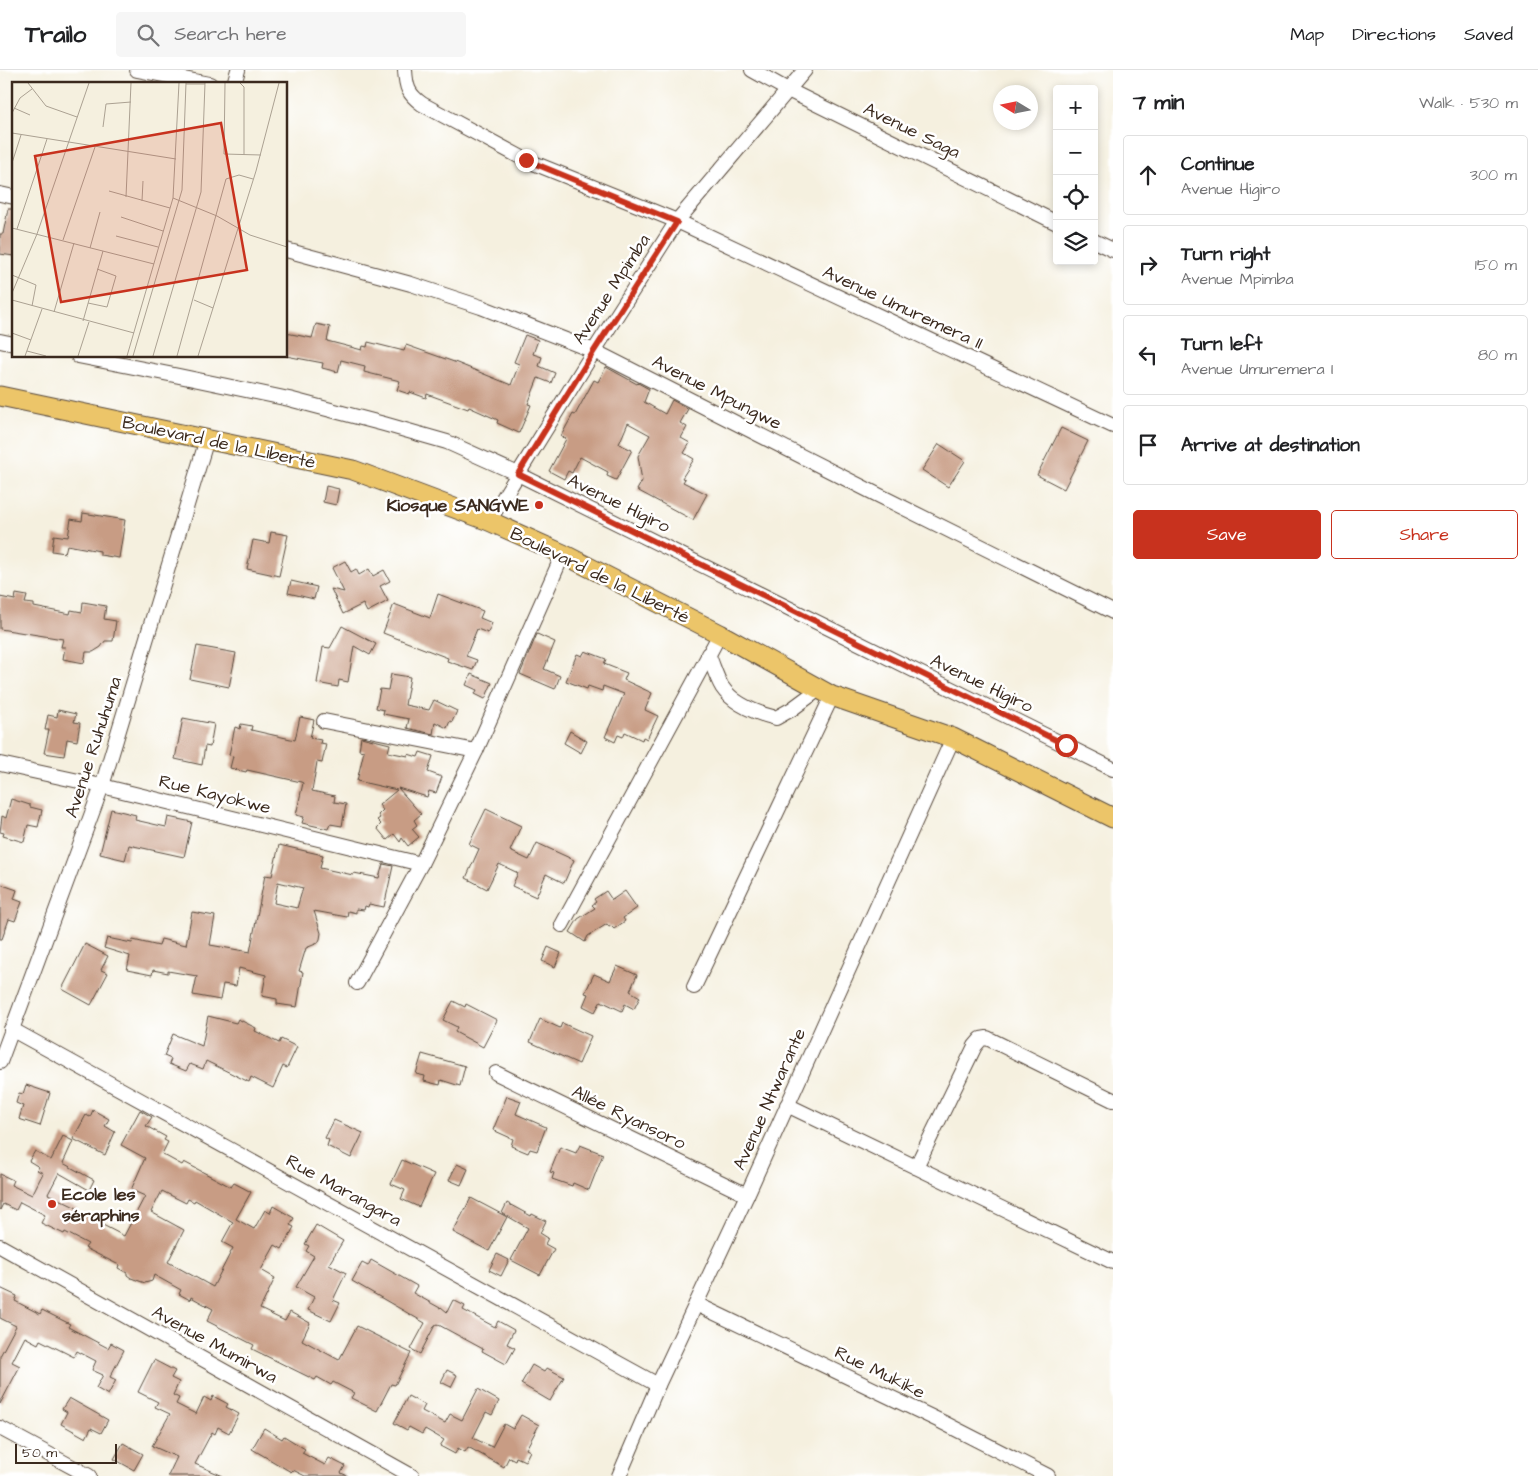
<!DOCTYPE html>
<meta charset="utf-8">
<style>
body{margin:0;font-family:"Architects Daughter",sans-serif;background:#f6f6f6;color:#202124}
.controls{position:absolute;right:15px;top:15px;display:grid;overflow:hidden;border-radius:5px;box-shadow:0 2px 8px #0003}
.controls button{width:45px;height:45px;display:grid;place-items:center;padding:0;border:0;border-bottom:1px solid #e0e0e0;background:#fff;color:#202124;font:25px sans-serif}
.compass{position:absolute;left:993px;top:15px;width:45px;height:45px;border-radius:50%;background:#fff;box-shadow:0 2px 8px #0003;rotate:280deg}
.scale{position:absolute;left:15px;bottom:12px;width:102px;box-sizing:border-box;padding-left:5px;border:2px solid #3b2a1e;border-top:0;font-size:14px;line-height:18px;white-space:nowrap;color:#3b2a1e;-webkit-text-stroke:4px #fff;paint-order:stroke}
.stop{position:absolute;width:15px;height:15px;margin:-11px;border:4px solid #c8321e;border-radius:50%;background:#fff}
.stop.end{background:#c8321e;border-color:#fff;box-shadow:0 1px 5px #0008}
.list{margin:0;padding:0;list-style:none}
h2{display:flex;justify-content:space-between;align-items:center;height:65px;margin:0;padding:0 20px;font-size:21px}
h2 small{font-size:16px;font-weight:400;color:#757577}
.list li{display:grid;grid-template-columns:32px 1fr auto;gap:15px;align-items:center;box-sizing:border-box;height:80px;margin:0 10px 10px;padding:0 10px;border:1px solid #e0e0e0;border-radius:5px}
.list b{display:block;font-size:19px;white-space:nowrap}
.list p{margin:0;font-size:16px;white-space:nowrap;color:#757577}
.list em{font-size:16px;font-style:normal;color:#757577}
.actions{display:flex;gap:10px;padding:15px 20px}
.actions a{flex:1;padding:11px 0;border:1px solid #c8321e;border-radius:5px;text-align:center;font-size:18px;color:#c8321e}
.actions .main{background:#c8321e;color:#fff}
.icon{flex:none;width:28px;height:28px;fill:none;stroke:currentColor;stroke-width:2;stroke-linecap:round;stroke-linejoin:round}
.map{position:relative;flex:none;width:1113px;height:1406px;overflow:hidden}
header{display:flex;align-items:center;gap:30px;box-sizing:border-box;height:70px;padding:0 25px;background:#fff;border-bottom:1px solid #e0e0e0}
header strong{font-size:24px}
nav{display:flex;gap:28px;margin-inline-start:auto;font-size:18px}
.search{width:350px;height:45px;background:#f6f6f6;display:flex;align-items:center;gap:12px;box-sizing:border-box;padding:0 18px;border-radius:5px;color:#757577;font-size:19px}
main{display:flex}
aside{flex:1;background:#fff}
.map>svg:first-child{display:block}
.building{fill:#c89c84;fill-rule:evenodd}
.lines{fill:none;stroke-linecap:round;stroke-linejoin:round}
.minor-casing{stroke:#57483b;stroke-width:16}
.highway-casing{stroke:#57483b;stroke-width:21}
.minor{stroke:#fff;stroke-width:14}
.highway{stroke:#ecc569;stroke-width:19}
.route{stroke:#c8321e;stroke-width:6}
.poi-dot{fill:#c8321e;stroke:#fff;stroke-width:2}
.labels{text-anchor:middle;stroke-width:5;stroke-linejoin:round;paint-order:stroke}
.street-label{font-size:18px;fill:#3b2a1e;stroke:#fff}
.poi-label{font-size:18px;font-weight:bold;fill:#3b2a1e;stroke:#fff;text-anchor:end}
.inset-road{fill:none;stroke:#aba192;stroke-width:1}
.view{fill:#c8321e;fill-opacity:0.15;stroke:#c8321e;stroke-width:2.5}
.inset-edge{fill:none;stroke:#3b2a1e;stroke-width:2.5}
</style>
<header>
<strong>Trailo</strong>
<div class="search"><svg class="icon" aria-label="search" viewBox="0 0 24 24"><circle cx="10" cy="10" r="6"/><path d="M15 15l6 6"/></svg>Search here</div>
<nav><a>Map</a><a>Directions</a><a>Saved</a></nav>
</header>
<main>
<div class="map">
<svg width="1113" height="1406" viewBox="0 0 1113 1406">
<rect width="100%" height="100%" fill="#fff"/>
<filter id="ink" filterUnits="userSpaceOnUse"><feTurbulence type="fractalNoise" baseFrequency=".02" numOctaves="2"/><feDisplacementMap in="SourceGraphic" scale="10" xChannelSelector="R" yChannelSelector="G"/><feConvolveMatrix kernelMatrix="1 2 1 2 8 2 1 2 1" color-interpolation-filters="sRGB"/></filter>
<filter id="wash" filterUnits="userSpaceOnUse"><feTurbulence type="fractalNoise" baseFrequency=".0096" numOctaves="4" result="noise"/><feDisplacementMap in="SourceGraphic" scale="20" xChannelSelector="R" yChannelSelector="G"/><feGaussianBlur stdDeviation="1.12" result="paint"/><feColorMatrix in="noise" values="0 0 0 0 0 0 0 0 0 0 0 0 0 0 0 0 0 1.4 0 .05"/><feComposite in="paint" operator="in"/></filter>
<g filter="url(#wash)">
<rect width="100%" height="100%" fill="#f5f0df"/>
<g id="blocks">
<g class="building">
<polygon points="8,139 14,139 14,186 0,184 0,164 3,164"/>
<polygon points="316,254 330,257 327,271 362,280 363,276 367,277 368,272 404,281 406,275 457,293 511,315 519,294 514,292 525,265 538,270 533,284 542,287 539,296 555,303 551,313 538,308 528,334 531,335 519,363 497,353 498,350 469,337 468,339 427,324 426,328 410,322 409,324 397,320 400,311 364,302 365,296 341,290 338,302 322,298 323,293 286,286 286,263 312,268"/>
<polygon points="606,297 637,314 638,313 649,319 644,332 665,344 672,330 688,339 680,353 687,357 681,368 690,373 684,383 694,389 682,408 685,409 683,412 707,424 693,450 637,420 642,411 638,386 650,365 628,353 619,374 632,380 616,410 607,406 608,402 580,387 572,403 568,401 564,409 549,401 566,369 561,366 573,344 575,345 594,310 598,312"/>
<polygon points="1061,358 1088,371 1064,419 1037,405"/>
<polygon points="939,374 965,391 948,417 922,400"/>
<polygon points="326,416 339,419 336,435 323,432"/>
<polygon points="83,443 125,450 119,488 100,485 100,481 67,475 65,483 52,481 54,465 68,467 71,449 82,451"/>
<polygon points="271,462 288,465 279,506 247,499 253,470 269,473"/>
<polygon points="345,491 351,502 356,499 359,505 369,499 373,506 384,500 390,511 380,516 388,531 367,542 363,534 343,544 331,519 344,522 332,498"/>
<polygon points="291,511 317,517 314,529 288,523"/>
<polygon points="16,524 27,526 25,533 34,534 34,537 70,544 71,540 82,542 83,532 106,536 104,549 116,551 113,571 105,571 101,577 93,582 86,582 84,593 63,589 65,577 61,577 63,569 0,559 0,527 15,530"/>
<polygon points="438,524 483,541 480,548 492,553 488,563 477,559 466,586 477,590 473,600 447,591 448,588 383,563 394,534 430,548"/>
<polygon points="342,556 376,574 370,585 354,576 348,612 339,610 338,617 317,613 323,577 330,578"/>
<polygon points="537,564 555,572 544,599 560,606 555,619 520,604"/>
<polygon points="197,576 236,583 229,617 190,609"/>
<polygon points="585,581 606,589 604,594 627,603 624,610 652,623 645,640 658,646 647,669 643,667 642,670 625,662 623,667 618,665 615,672 605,667 624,624 603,616 602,621 588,616 587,619 566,611 577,584 582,586"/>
<polygon points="391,604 410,607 405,635 429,640 434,630 457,641 452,652 450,651 447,658 435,652 433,664 407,658 409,649 383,644 384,640 376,638 380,619 388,620"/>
<polygon points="471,604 492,613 485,629 475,624 477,620 466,615"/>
<polygon points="58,640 76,644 74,652 80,653 77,671 67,669 64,686 44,683 49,660 45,660 48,645 57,647"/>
<polygon points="300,647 314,650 310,668 321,670 320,673 326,674 322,693 317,692 312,721 335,726 334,732 346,734 342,756 330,754 328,759 302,753 304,747 296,745 303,713 301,712 247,700 246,702 230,698 233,686 229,685 235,657 240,659 241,654 252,656 251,660 295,670"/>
<polygon points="183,648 214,654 210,677 205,676 202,695 175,689"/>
<polygon points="570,661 587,671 581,683 564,673"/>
<polygon points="361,667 390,674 388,682 408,686 408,684 418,687 420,682 433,686 428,702 442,707 436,723 429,721 427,727 398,718 421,744 414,750 417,755 412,759 419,767 408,776 402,768 400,772 394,764 387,770 377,758 381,754 377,750 380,748 378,745 383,740 379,735 397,720 357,711 364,681 359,680"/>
<polygon points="11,729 30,735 30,737 42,740 38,757 28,755 24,772 3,766 4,763 0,762 2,746 6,748"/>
<polygon points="111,739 136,745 135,750 166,757 168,747 192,752 184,787 129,775 125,790 100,784"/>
<polygon points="486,739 521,756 510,781 529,790 537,773 574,790 564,813 546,804 536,827 512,816 518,803 499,794 487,819 466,808 479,779 469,774"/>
<path d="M279 775 323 785 320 798 353 805 354 803 379 808 383 794 393 796 384 837 369 834 368 837 365 836 364 840 356 839V843L348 841 347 847 314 841 321 863 320 869 318 873 306 878 299 901 303 902 297 937 277 934V929L262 926 266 905 239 898 236 916 223 914 220 930 193 925 197 906 168 901V903L153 900 152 905 127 900 130 886 104 878 107 868 132 873 133 870 159 876 161 869 186 875 192 842 215 846 210 875 250 882 265 805 272 806ZM278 812 303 818 297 838 274 833Z"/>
<polygon points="0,814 17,820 14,829 22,832 15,851 9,849 2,869 0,869"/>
<polygon points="606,821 612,830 625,821 637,838 623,848 625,851 614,859 611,856 609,857 607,854 588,866 585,872 570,862 578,849 595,838 592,835 596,832 594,829"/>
<polygon points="85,874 108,886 101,900 108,903 91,935 62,919"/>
<polygon points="548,877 561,883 555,897 542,891"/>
<polygon points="617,896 637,905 630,921 640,927 634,939 625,934 622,941 601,931 595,942 583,936 588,924 585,923 594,904 610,911"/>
<polygon points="453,931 465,937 466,934 497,950 483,977 455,962 457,957 443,950"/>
<polygon points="208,946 236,953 238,949 256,958 255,961 279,973 281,969 297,977 287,998 283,996 273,1018 251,1007 249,1012 206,991 203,999 190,994 186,1001 169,994 171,989 164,986 173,964 202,976"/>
<polygon points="540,949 560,958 562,953 591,966 579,994 530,972"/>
<polygon points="422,984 465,996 460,1016 441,1010 440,1015 424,1011 425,1006 416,1004"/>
<polygon points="26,1015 50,1023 40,1056 19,1049 23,1036 16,1033 19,1023 23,1024"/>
<polygon points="507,1026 521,1031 516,1044 546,1057 537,1081 530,1079 528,1083 511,1076 513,1069 493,1060"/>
<polygon points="93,1040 109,1049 105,1056 115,1062 105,1085 73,1069 86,1045 90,1047"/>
<path d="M140 1040 152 1047 146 1056 166 1067 164 1070 168 1072 162 1084 182 1095 184 1092 231 1117 234 1113 251 1122 236 1149 254 1159 265 1140 270 1143 273 1136 294 1148 290 1155 294 1157 282 1179 275 1175 261 1200 275 1208 260 1239 285 1251 290 1242 310 1253 302 1270 339 1290 357 1256 411 1283 395 1315 391 1314 377 1341 351 1328 354 1323 333 1312 331 1315 317 1307 315 1310 252 1279 254 1275 207 1251 213 1239 191 1227 190 1230 179 1224 181 1220 154 1205 152 1211 145 1213 131 1208 127 1205V1203L118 1198 119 1195 85 1178 88 1174 65 1162 64 1164 41 1153 45 1145 20 1132 16 1140 3 1134 0 1140V1104L13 1110 11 1115 32 1125 43 1103 37 1100 39 1097 29 1091 35 1081 51 1090 63 1066 73 1071 63 1093 94 1110 89 1120 59 1103 48 1124 77 1138 76 1141 124 1166 145 1126 131 1120 145 1088 121 1075ZM162 1121 186 1133 188 1129 194 1132 195 1130 233 1152 222 1172 233 1178 213 1217 168 1192 184 1160 151 1142Z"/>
<polygon points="334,1050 363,1063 351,1088 327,1076 329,1070 325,1068"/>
<polygon points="580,1075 603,1084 589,1120 573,1113 572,1116 552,1109 554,1103 550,1102 560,1077 576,1083"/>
<polygon points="402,1090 434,1104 419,1137 401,1129 405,1120 391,1114"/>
<polygon points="457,1094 468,1099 461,1115 449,1110"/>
<polygon points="471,1128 507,1147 489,1181 453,1162"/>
<polygon points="507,1133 531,1146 532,1144 546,1151 540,1163 548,1168 545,1174 554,1179 540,1205 511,1190 528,1158 502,1143"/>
<polygon points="316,1155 343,1171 329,1194 346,1203 333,1230 340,1233 331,1251 308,1240 314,1227 296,1217 314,1186 306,1181 309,1176 305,1174"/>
<polygon points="497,1184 509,1190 501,1206 489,1200"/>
<polygon points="371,1190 417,1216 413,1223 440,1238 441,1237 447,1242 453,1230 465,1236 463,1240 495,1257 498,1251 514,1260 507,1274 515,1278 506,1294 482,1281 483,1279 437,1254 435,1255 420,1284 411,1279 425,1253 352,1211 362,1193 368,1196"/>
<polygon points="0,1218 17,1226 15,1231 40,1244 42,1240 70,1254 68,1257 108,1278 111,1273 124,1280 110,1307 116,1310 108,1325 96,1318 103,1305 92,1300 96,1291 77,1281 74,1287 40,1270 38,1274 25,1267 12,1292 20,1296 0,1334 0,1286 16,1256 0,1248"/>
<polygon points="154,1290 175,1301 171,1308 179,1312 173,1325 179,1328 176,1334 196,1344 204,1327 211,1331 213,1326 228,1334 226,1337 239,1344 229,1363 218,1357 215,1364 212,1362 195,1394 223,1406 168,1406 177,1387 152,1376 170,1344 155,1337 158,1332 138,1322"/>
<polygon points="532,1295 544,1302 547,1298 564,1307 550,1331 521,1314"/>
<polygon points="447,1300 457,1305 451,1317 441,1312"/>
<polygon points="478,1319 499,1331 492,1345 486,1342 473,1368 492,1377 504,1354 513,1359 521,1345 539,1355 526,1379 530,1381 525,1391 516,1387 515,1390 509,1387 504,1397 468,1377 465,1382 458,1378 455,1384 440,1376 444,1370 425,1359 422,1364 409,1357 407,1360 394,1353 408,1326 425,1335 422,1341 445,1353 450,1344 462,1350"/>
<polygon points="69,1328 108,1350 101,1363 91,1358 86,1368 61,1354 67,1342 62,1339"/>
<polygon points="264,1358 282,1369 284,1366 305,1379 302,1383 325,1395 329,1388 345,1396 341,1403 348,1406 305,1406 293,1400 291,1402 252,1379"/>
<polygon points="123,1373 143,1384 134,1400 114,1389"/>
</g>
</g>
</g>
<g filter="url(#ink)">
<use href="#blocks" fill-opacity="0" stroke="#57483b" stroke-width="1"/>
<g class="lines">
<defs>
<g id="minor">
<polyline points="137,0 210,14"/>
<path d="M405 0C406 17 408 24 422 34L526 90 677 151 1113 356"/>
<polyline points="752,0 788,20 1057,153"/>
<polyline points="234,14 238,0"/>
<polyline points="0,124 14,127"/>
<polyline points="1094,171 1113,180"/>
<polyline points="286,180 411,214 481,237 594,281 874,423 1113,542"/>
<polyline points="0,271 14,274"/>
<polyline points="78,286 179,306 289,329 384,354 447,372 518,404 1113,699"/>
<polyline points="489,451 594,281 677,151 805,0"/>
<path d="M708 584C713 595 716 607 722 617 734 635 756 643 776 648L792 639 819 619"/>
<polyline points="324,651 476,681"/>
<polyline points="0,694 102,716 421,794"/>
<polyline points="562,855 720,564"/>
<polyline points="357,913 421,794 476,681 563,484"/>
<polyline points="694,917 832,626"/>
<polyline points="11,959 658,1315"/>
<polyline points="0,992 102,716 207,369"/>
<polyline points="496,1003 747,1125"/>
<polyline points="787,1035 1113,1192"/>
<polyline points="916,1097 975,976 981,969 987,968 1113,1030"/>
<polyline points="0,1176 412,1406"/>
<polyline points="696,1234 942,1352 1048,1406"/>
<polyline points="0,1358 89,1406"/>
<polyline points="619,1406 658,1315 747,1125 953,668"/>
</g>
<polyline id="highway" points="0,326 353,400 489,451 563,484 720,564 832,626 953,668 1113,748"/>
</defs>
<use href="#minor" class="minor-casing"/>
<use href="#highway" class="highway-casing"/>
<use href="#minor" class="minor"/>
<use href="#highway" class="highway"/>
</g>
</g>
<g class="lines" filter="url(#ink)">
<polyline class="route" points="526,90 677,152 594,281 518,404 1066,675"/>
</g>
<g class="poi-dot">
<circle cx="539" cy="435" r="5"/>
<circle cx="52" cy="1134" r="5"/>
</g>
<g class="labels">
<g class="street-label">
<text transform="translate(912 60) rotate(26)" y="6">Avenue Saga</text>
<text transform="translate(611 219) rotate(-57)" y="6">Avenue Mpimba</text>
<text transform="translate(903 237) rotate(25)" y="6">Avenue Umuremera II</text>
<text transform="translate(717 322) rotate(27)" y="6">Avenue Mpungwe</text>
<text transform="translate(219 372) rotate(12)" y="6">Boulevard de la Liberté</text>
<text transform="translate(619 433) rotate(26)" y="6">Avenue Higiro</text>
<text transform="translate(600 505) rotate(26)" y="6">Boulevard de la Liberté</text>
<text transform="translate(982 613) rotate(26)" y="6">Avenue Higiro</text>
<text transform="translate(93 677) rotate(-72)" y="6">Avenue Ruhuhuma</text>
<text transform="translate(215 724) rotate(14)" y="6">Rue Kayokwe</text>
<text transform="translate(769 1029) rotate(-66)" y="6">Avenue Ntwarante</text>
<text transform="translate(629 1047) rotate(26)" y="6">Allée Ryansoro</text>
<text transform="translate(344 1120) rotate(29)" y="6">Rue Marangara</text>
<text transform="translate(215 1274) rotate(29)" y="6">Avenue Mumirwa</text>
<text transform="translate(880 1302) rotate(26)" y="6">Rue Mukike</text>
</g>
<g class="poi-label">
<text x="529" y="441">Kiosque SANGWE</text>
<text x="62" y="1130" text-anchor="start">Ecole les<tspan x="62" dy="21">séraphins</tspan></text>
</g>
</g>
<g transform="translate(12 12)">
<rect width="275" height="275" fill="#f5f0df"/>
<path class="inset-road" d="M16 1 34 24 65 35M213 1 212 72 249 73M228 1 232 5V73M174 2H193M2 26 18 33M0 31 8 16 20 7M91 45 94 22 119 20M0 51 164 77M0 81 9 53M97 109 158 126M114 115 119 1M161 116 205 134 238 153 275 165M130 119 131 99M109 135 151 149M0 146 142 182M5 147 35 57M104 154 146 165M51 158 83 65M78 166 88 130M0 193 24 203 20 224M0 211 25 152 77 1M0 218 122 251M182 218 201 226M76 221 95 225 104 194 85 187M42 230 62 161M71 239 91 169M0 251 19 258M15 269 34 274M13 274 30 227M66 274 77 240M115 274 161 116 167 1M121 274 170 108 174 1M141 274 189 110 193 1M165 274 214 97 227 93 241 97M186 274 244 89 267 1"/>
<path class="view" d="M209 41 235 188 49 220 23 74Z"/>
<rect width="275" height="275" class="inset-edge"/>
</g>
</svg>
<div class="controls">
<button>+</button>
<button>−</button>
<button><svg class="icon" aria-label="locate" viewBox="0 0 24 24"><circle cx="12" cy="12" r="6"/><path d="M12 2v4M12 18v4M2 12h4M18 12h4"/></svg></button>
<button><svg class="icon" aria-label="layers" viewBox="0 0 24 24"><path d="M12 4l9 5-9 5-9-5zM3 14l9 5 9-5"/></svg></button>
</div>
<svg class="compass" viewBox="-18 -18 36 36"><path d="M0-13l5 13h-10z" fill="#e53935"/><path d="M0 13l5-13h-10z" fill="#757577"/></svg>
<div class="scale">50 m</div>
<div class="stop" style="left:1066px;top:675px"></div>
<div class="stop end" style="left:526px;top:90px"></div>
</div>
<aside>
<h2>7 min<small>Walk · 530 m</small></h2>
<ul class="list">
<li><svg class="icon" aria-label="ahead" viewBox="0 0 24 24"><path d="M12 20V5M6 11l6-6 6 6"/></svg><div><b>Continue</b><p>Avenue Higiro</p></div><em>300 m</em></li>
<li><svg class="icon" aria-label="right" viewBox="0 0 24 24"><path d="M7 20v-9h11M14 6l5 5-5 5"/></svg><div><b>Turn right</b><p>Avenue Mpimba</p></div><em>150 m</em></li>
<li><svg class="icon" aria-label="left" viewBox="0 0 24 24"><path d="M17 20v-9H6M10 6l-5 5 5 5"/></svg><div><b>Turn left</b><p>Avenue Umuremera I</p></div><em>80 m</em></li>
<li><svg class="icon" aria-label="arrive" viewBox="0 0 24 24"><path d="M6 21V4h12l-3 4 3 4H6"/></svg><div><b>Arrive at destination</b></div></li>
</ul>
<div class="actions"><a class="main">Save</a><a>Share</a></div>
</aside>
</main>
